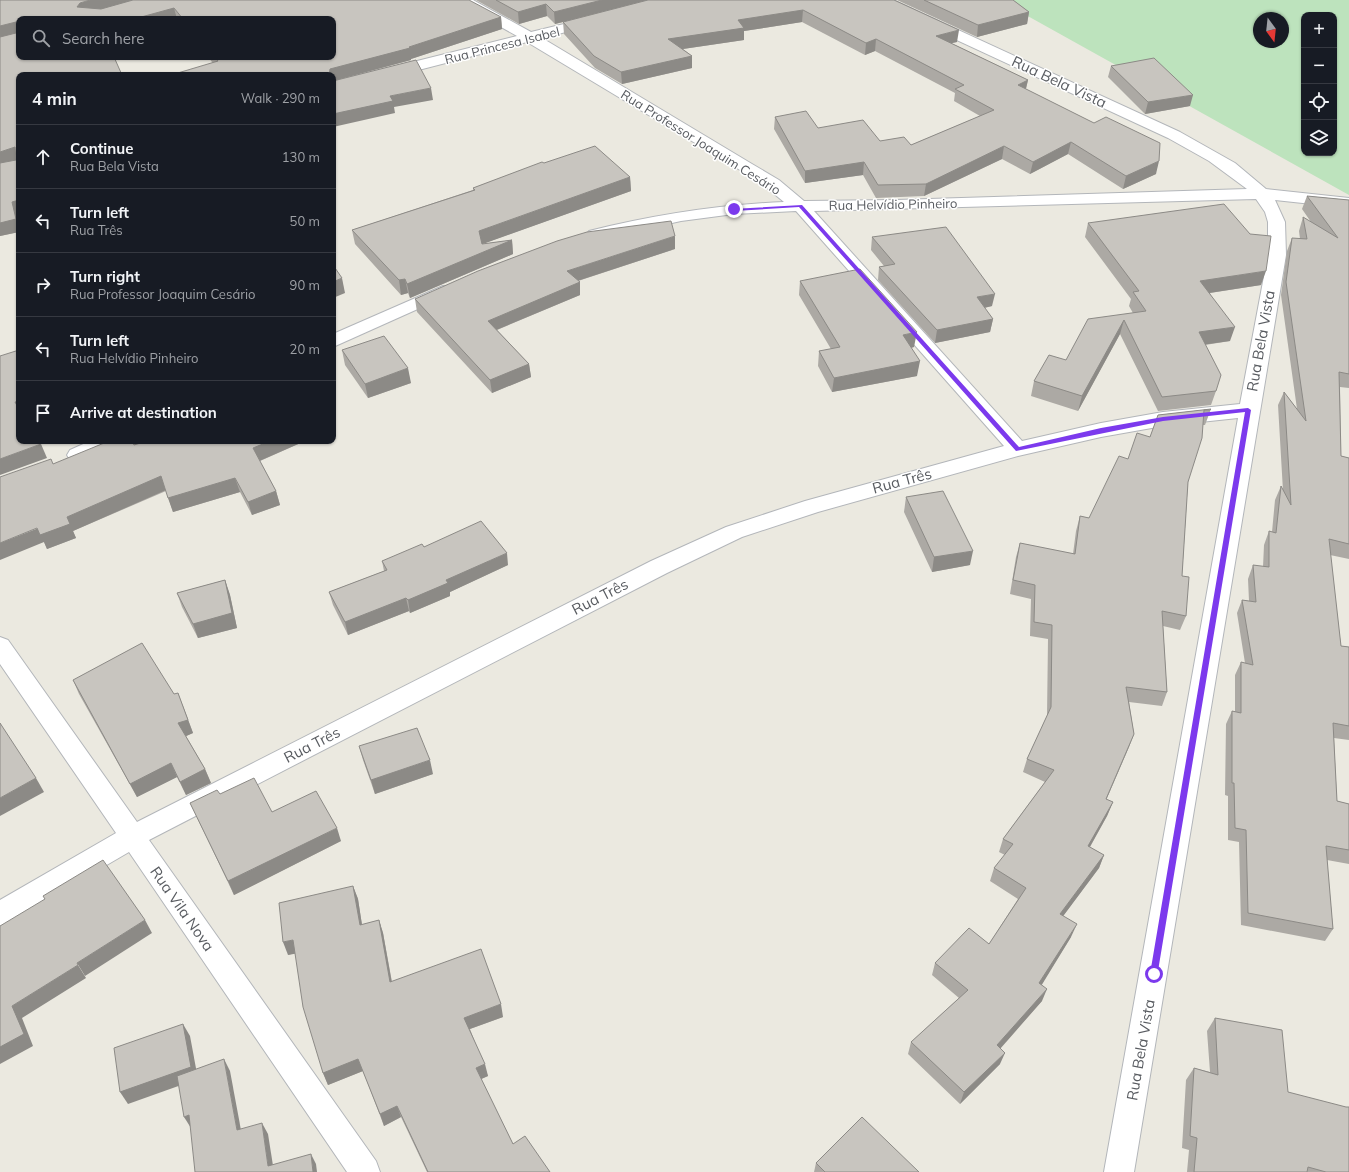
<!DOCTYPE html>
<meta charset="utf-8">
<style>
body{margin:0;font-family:Mulish,sans-serif;background:#242831;color:#f1f3f6}
.controls{position:absolute;right:12px;top:12px;display:grid;overflow:hidden;border-radius:8px;box-shadow:0 1px 3px #0004}
.controls button{width:36px;height:36px;display:grid;place-items:center;padding:0;border:0;border-bottom:1px solid #363941;background:#171b24;color:#f1f3f6;font:20px sans-serif}
.compass{position:absolute;left:1253px;top:12px;width:36px;height:36px;border-radius:50%;background:#171b24;box-shadow:0 1px 3px #0004;rotate:165deg}
.stop{position:absolute;width:12px;height:12px;margin:-9px;border:3px solid #7c3aed;border-radius:50%;background:#fff}
.stop.end{background:#7c3aed;border-color:#fff;box-shadow:0 1px 4px #0008}
.list{margin:0;padding:0;list-style:none}
h2{display:flex;justify-content:space-between;align-items:center;height:52px;margin:0;padding:0 16px;font-size:17px}
h2 small{font-size:13px;font-weight:400;color:#9ea1a6}
.list li{display:grid;grid-template-columns:26px 1fr auto;gap:12px;align-items:center;box-sizing:border-box;height:64px;padding:0 16px;border-top:1px solid #363941}
.list b{display:block;font-size:15px;white-space:nowrap}
.list p{margin:0;font-size:13px;white-space:nowrap;color:#9ea1a6}
.list em{font-size:13px;font-style:normal;color:#9ea1a6}
.icon{flex:none;width:22px;height:22px;fill:none;stroke:currentColor;stroke-width:2;stroke-linecap:round;stroke-linejoin:round}
.map{position:relative;flex:none;width:1349px;height:1172px;overflow:hidden}
.search{position:absolute;background:#171b24;box-shadow:0 1px 3px #0004;left:16px;top:16px;width:320px;height:44px;display:flex;align-items:center;gap:10px;box-sizing:border-box;padding:0 14px;border-radius:8px;color:#9ea1a6;font-size:15px}
.panel{position:absolute;background:#171b24;box-shadow:0 1px 3px #0004;left:16px;top:72px;width:320px;height:372px;border-radius:8px}
.map>svg:first-child{display:block}
.green{fill:#bde3bd;fill-rule:evenodd}
.lines{fill:none;stroke-linecap:round;stroke-linejoin:round}
.minor-casing{stroke:#b3b6ba;stroke-width:2}
.minor{fill:#fff;fill-rule:evenodd}
.wall{fill:#aca9a4}
.shaded-wall{fill:#8c8a86}
.building{fill:#c8c5bf;stroke:#8c8a86}
.route{fill:#7c3aed}
.labels{text-anchor:middle;stroke-width:3;stroke-linejoin:round;paint-order:stroke}
.far-street-label{font-size:13px;fill:#595c61;stroke:#fff}
.street-label{font-size:15px;fill:#595c61;stroke:#fff}
</style>
<div class="map">
<svg width="1349" height="1172" viewBox="0 0 1349 1172">
<rect width="100%" height="100%" fill="#ebe9e0"/>
<path class="green" d="M999 0H1349V195ZM1304 15H1334V153H1304ZM1259 18H1283V42H1259Z"/>
<g class="lines">
<defs>
<g id="minor">
<path d="M456 0H473L531 32 593 17 598 18 600 21 598 24 542 38 752 164 779 180 804 201 897 200 1247 189 1209 161 1168 138 877 3 875 0H893L1180 132 1235 163 1266 189 1349 198V208L1275 200 1285 222 1286 255 1134 1172H1104L1238 418 1163 426 1101 437 1018 456 818 512 742 537 667 573 149 840 376 1161 380 1172H347L129 852 9 922 0 926V900L116 833 0 664V637L8 640 137 822 651 561 726 527 805 501 1004 446 796 211 734 214 681 221 595 240 589 239 586 235 589 231C654 215 717 205 784 202L767 188 740 170 527 42 333 92V82L517 36 458 3ZM1256 199 1265 212 1268 222V255L1240 404 1163 412 1101 423 1022 441 814 211Z"/>
<polygon points="443,286 449,287 452,291 449,295 333,347 333,334"/>
<path d="M90 441H118L115 446C102 452 85 464 70 460L67 455 70 450Z"/>
</g>
</defs>
<use href="#minor" class="minor-casing"/>
<use href="#minor" class="minor"/>
</g>
<g class="wall">
<polygon points="0,0 501,17 502,29 411,59 411,60 333,81 212,62 208,57 333,57 333,19 19,19 17,214 19,222 19,232 0,236"/>
<polygon points="476,0 894,0 957,42 951,43 1028,80 1026,89 1156,174 1123,189 1068,154 1030,174 1002,159 924,196 876,198 863,175 805,183 774,129 775,117 818,128 880,141 911,145 980,116 954,101 955,93 875,51 865,55 802,22 744,31 744,40 683,49 692,56 692,68 622,84 595,68 564,34 563,22 555,24 547,16 519,24"/>
<polygon points="897,0 1013,0 1029,12 1027,24 977,37"/>
<polygon points="1111,66 1190,106 1145,114 1108,77"/>
<polygon points="544,163 630,177 631,191 482,244 512,240 513,254 410,298 408,293 401,295 355,244 352,230 473,190 473,188"/>
<polygon points="1307,196 1349,200 1349,388 1340,387 1341,456 1349,458 1349,559 1330,555 1341,646 1349,647 1349,740 1334,738 1337,801 1349,804 1349,864 1327,860 1333,929 1325,941 1241,925 1239,842 1228,840 1228,796 1225,795 1226,724 1232,711 1235,712 1235,675 1241,662 1245,663 1237,613 1242,600 1249,601 1248,579 1253,565 1263,567 1264,545 1269,531 1272,532 1275,500 1281,486 1283,491 1278,405 1284,392 1297,409 1281,295 1287,251 1292,238 1300,239 1299,231 1303,217 1311,222 1302,209"/>
<polygon points="1088,223 1261,285 1210,293 1230,341 1205,345 1216,391 1211,405 1158,411 1120,334 1078,411 1031,396 1034,381 1066,360 1133,313 1129,306 1131,299 1085,237"/>
<polygon points="872,237 992,306 984,308 993,319 990,332 935,343 878,280 879,267 884,266 871,250"/>
<polygon points="675,249 578,281 580,282 580,295 497,330 529,364 531,377 492,393 417,312 415,299"/>
<polygon points="800,281 914,347 911,348 917,376 832,392 818,366 819,351 831,349 799,295"/>
<polygon points="342,350 411,383 368,398 345,365"/>
<polygon points="1211,409 1205,425 1203,425 1188,482 1182,576 1186,616 1180,630 1163,626 1167,692 1162,706 1129,702 1134,734 1106,799 1113,802 1107,816 1090,847 1104,855 1099,868 1063,916 1071,937 1041,985 1042,1001 1000,1048 1000,1064 960,1104 908,1054 911,1042 959,998 932,975 935,963 989,944 1018,899 990,881 994,868 1005,855 999,852 1003,839 1045,782 1023,772 1027,759 1047,716 1048,639 1030,636 1031,599 1010,594 1016,557 1020,543 1073,554 1076,531 1080,516 1089,518 1128,459 1150,437 1158,415"/>
<polygon points="147,441 305,441 260,461 276,491 280,505 252,515 240,492 173,512 166,491 73,531 76,538 47,549 44,542 53,464"/>
<polygon points="906,497 970,565 932,572 904,512"/>
<polygon points="424,547 508,565 450,592 450,596 410,613 409,611 348,635 333,605 329,592 384,571 382,561"/>
<polygon points="225,580 230,595 237,628 198,638 182,607 177,593"/>
<polygon points="73,680 174,694 183,706 193,733 186,736 205,769 211,783 186,795 177,777 137,797 79,694"/>
<polygon points="359,746 433,774 375,794 363,760"/>
<polygon points="220,794 272,812 341,841 234,895 190,803"/>
<polygon points="353,886 358,899 362,925 379,920 383,933 392,982 503,1017 470,1029 488,1076 481,1079 513,1144 550,1172 427,1172 401,1117 384,1126 363,1071 328,1085 323,1073 295,953 288,955"/>
<polygon points="1215,1018 1288,1092 1349,1172 1187,1172 1189,1150 1182,1148 1186,1080 1194,1068 1210,1072 1207,1031"/>
<polygon points="816,1163 919,1172 814,1172"/>
</g>
<g class="shaded-wall">
<polygon points="90,0 135,0 84,15 77,7 80,3"/>
<polygon points="602,0 648,0 555,24 554,12"/>
<polygon points="546,4 547,16 519,24 518,12"/>
<polygon points="174,8 177,19 134,19"/>
<polygon points="803,10 802,22 744,31 744,40 669,51 668,39 738,20"/>
<polygon points="1029,12 1027,24 977,37 978,25"/>
<polygon points="501,17 502,29 411,59 411,60 333,81 333,75 329,75 330,69 409,47"/>
<polygon points="16,22 19,34 0,40 0,26"/>
<polygon points="959,30 957,42 934,47 936,36"/>
<polygon points="876,39 875,51 865,55 866,43"/>
<polygon points="692,56 692,68 622,84 621,72"/>
<polygon points="1028,80 1025,92 1018,85"/>
<polygon points="431,88 433,100 394,107 395,113 333,127 333,114 390,96"/>
<polygon points="1193,95 1190,106 1145,114 1148,102"/>
<polygon points="1071,142 1068,154 1030,174 1033,162"/>
<polygon points="1004,146 1002,159 924,196 926,184"/>
<polygon points="15,147 19,160 0,166 0,152"/>
<polygon points="1159,161 1156,174 1123,189 1126,176"/>
<polygon points="864,162 863,175 805,183 805,171"/>
<polygon points="630,177 631,191 480,245 479,231"/>
<polygon points="19,200 19,214 17,214 19,222 19,232 0,236 0,223 12,202"/>
<polygon points="675,236 675,249 568,284 567,271"/>
<polygon points="512,240 513,254 410,298 407,284"/>
<polygon points="1266,271 1261,285 1196,295 1200,281"/>
<polygon points="342,278 345,293 333,298 333,282"/>
<polygon points="405,279 408,293 401,295 399,280"/>
<polygon points="580,282 580,295 489,333 488,321"/>
<polygon points="995,294 992,306 975,310 977,297"/>
<polygon points="993,319 990,332 935,343 937,330"/>
<polygon points="1124,320 1120,334 1078,411 1082,396"/>
<polygon points="1235,327 1230,341 1194,346 1199,332"/>
<polygon points="917,332 914,347 901,350 903,335"/>
<polygon points="920,361 917,376 832,392 834,378"/>
<polygon points="529,364 531,377 492,393 490,380"/>
<polygon points="408,368 411,383 368,398 365,384"/>
<polygon points="19,401 19,412 15,402"/>
<polygon points="270,441 305,441 257,462 253,448"/>
<polygon points="41,444 47,458 0,475 0,459"/>
<polygon points="161,476 166,490 73,531 76,538 47,549 44,542 0,560 0,543 67,517"/>
<polygon points="235,478 240,492 173,512 168,498"/>
<polygon points="276,491 280,505 252,515 248,502"/>
<polygon points="973,551 970,565 932,572 934,557"/>
<polygon points="507,553 508,565 450,592 450,596 410,613 408,600 446,580"/>
<polygon points="225,580 230,595 237,628 198,638 193,624"/>
<polygon points="406,598 409,611 348,635 345,622"/>
<polygon points="178,693 193,733 184,737 178,723"/>
<polygon points="1134,734 1129,747 1101,812 1106,799"/>
<polygon points="430,760 433,774 375,794 371,780"/>
<polygon points="171,763 177,777 137,797 130,784"/>
<polygon points="205,769 211,783 186,795 180,782"/>
<polygon points="36,778 44,792 0,816 0,798"/>
<polygon points="1113,802 1107,816 1083,859 1088,846"/>
<polygon points="337,828 341,841 234,895 228,881"/>
<polygon points="1104,855 1099,868 1055,927 1060,914"/>
<polygon points="353,886 358,899 364,938 360,925"/>
<polygon points="145,920 152,933 85,976 77,963"/>
<polygon points="379,920 383,933 394,995 390,982"/>
<polygon points="1077,924 1071,937 1035,996 1039,983"/>
<polygon points="293,940 299,953 288,955 283,942"/>
<polygon points="78,965 86,978 22,1018 33,1046 0,1064 0,1047 12,1006"/>
<polygon points="1047,989 1042,1001 993,1057 997,1045"/>
<polygon points="501,1004 503,1017 467,1030 464,1018"/>
<polygon points="183,1024 190,1036 198,1079 128,1104 120,1092"/>
<polygon points="1005,1053 1000,1064 960,1104 964,1092"/>
<polygon points="224,1059 230,1071 243,1141 237,1130"/>
<polygon points="358,1059 363,1071 328,1085 323,1073"/>
<polygon points="485,1064 488,1076 479,1080 476,1068"/>
<polygon points="397,1106 401,1117 384,1126 380,1114"/>
<polygon points="189,1115 191,1128 184,1117"/>
<polygon points="262,1123 268,1134 274,1172 268,1166"/>
<polygon points="311,1154 316,1164 317,1172 313,1172"/>
</g>
<g class="building">
<polygon points="0,0 90,0 80,3 77,7 101,9 133,0 469,0 501,17 409,47 410,48 330,69 329,75 171,75 218,61 215,57 333,57 333,19 183,19 174,8 134,19 19,19 19,57 114,57 122,75 19,75 19,200 12,202 16,219 0,223 0,163 16,160 15,147 0,152 0,37 16,33 16,22 0,26"/>
<polygon points="496,0 602,0 554,12 546,4 518,12"/>
<polygon points="648,0 894,0 959,30 936,36 1028,80 1018,85 1094,123 1106,117 1160,143 1159,161 1126,176 1071,142 1033,162 1004,146 926,184 878,185 864,162 805,171 775,117 806,111 818,128 863,120 880,141 904,137 911,145 994,110 955,89 964,85 876,39 866,43 803,10 738,20 744,28 668,39 692,56 621,72 594,56 563,22"/>
<polygon points="924,0 1013,0 1029,12 978,25"/>
<polygon points="1154,58 1193,95 1148,102 1111,66"/>
<polygon points="416,60 431,88 390,96 393,101 333,114 333,81"/>
<polygon points="595,146 630,177 479,231 482,244 512,240 407,284 405,279 399,280 352,230 475,190 473,188 542,162 544,163"/>
<polygon points="1307,196 1349,200 1349,374 1339,372 1341,456 1349,458 1349,544 1329,539 1341,646 1349,647 1349,726 1333,723 1337,801 1349,804 1349,850 1326,846 1333,929 1248,913 1246,830 1235,828 1234,783 1232,783 1232,711 1241,713 1241,662 1253,665 1242,600 1256,602 1253,565 1269,567 1269,531 1276,533 1281,486 1291,505 1284,392 1306,421 1286,282 1292,238 1307,239 1303,217 1338,238"/>
<polygon points="1224,204 1250,234 1271,236 1266,271 1200,281 1235,327 1199,332 1221,375 1216,391 1162,397 1124,320 1082,396 1034,381 1049,355 1066,360 1088,319 1146,311 1133,292 1139,291 1088,223"/>
<polygon points="671,221 675,236 567,271 580,282 488,321 529,364 490,380 415,299 478,271 557,241 587,232"/>
<polygon points="946,227 995,294 977,297 993,319 937,330 879,267 895,264 872,237"/>
<polygon points="333,265 342,278 333,282"/>
<polygon points="860,269 917,332 903,335 920,361 834,378 819,351 840,347 800,281"/>
<polygon points="384,336 408,368 365,384 342,350"/>
<polygon points="19,350 19,401 15,402 19,409 19,441 39,441 41,444 0,459 0,356"/>
<polygon points="1211,409 1210,410 1204,410 1202,438 1188,482 1182,576 1189,577 1186,616 1162,611 1167,692 1126,687 1134,734 1106,799 1113,802 1088,846 1104,855 1060,914 1077,924 1039,983 1047,989 997,1045 1005,1053 964,1092 911,1042 968,990 935,963 969,928 989,944 1026,888 994,868 1013,844 1003,839 1054,770 1027,759 1051,707 1052,625 1034,622 1035,585 1013,580 1020,543 1075,554 1080,516 1089,518 1119,456 1128,459 1137,433 1150,437 1158,415"/>
<polygon points="109,441 132,441 134,445 147,441 270,441 253,448 276,491 248,502 235,478 168,498 161,476 67,517 70,524 40,535 37,528 0,543 0,477 51,459 53,464"/>
<polygon points="943,491 973,551 934,557 906,497"/>
<polygon points="481,521 507,553 446,580 448,583 408,600 406,598 345,622 329,592 387,570 382,561 422,544 424,547"/>
<polygon points="225,580 232,613 193,624 177,593"/>
<polygon points="142,643 174,694 178,693 188,720 178,723 205,769 180,782 171,763 130,784 73,680"/>
<polygon points="0,723 36,778 0,798"/>
<polygon points="417,728 430,760 371,780 359,746"/>
<polygon points="254,778 272,812 316,791 337,828 228,881 190,803 217,790 220,794"/>
<polygon points="103,860 145,920 77,963 78,965 12,1006 24,1034 0,1047 0,926 45,899 43,896"/>
<polygon points="353,886 360,925 379,920 390,982 481,949 501,1004 464,1018 485,1064 476,1068 513,1144 525,1136 550,1172 428,1172 397,1106 380,1114 358,1059 323,1073 303,1007 293,940 283,942 279,903"/>
<polygon points="1215,1018 1282,1030 1288,1092 1346,1107 1349,1107 1349,1172 1326,1172 1308,1167 1307,1172 1194,1172 1197,1138 1190,1136 1194,1068 1218,1075"/>
<polygon points="183,1024 191,1067 120,1092 114,1048"/>
<polygon points="224,1059 237,1130 262,1123 268,1166 311,1154 313,1172 195,1172 189,1115 184,1117 177,1076"/>
<polygon points="862,1117 919,1172 825,1172 816,1163"/>
</g>
<polygon class="route" points="802,205 1019,447 1101,428 1163,417 1248,408 1251,410 1157,977 1154,978 1150,974 1245,412 1163,421 1016,451 799,207 734,211 732,209"/>
<g class="labels">
<g class="far-street-label">
<text transform="translate(502 45) rotate(-14)" y="5">Rua Princesa Isabel</text>
<text transform="translate(701 142) rotate(32)" y="5">Rua Professor Joaquim Cesário</text>
<text transform="translate(893 204) rotate(-1)" y="5">Rua Helvídio Pinheiro</text>
</g>
<g class="street-label">
<text transform="translate(1059 82) rotate(25)" y="5">Rua Bela Vista</text>
<text transform="translate(1261 341) rotate(-80)" y="5">Rua Bela Vista</text>
<text transform="translate(902 481) rotate(-15)" y="5">Rua Três</text>
<text transform="translate(600 597) rotate(-27)" y="5">Rua Três</text>
<text transform="translate(312 745) rotate(-27)" y="5">Rua Três</text>
<text transform="translate(182 909) rotate(55)" y="5">Rua Vila Nova</text>
<text transform="translate(1141 1050) rotate(-80)" y="5">Rua Bela Vista</text>
</g>
</g>
</svg>
<div class="controls">
<button>+</button>
<button>−</button>
<button><svg class="icon" aria-label="locate" viewBox="0 0 24 24"><circle cx="12" cy="12" r="6"/><path d="M12 2v4M12 18v4M2 12h4M18 12h4"/></svg></button>
<button><svg class="icon" aria-label="layers" viewBox="0 0 24 24"><path d="M12 4l9 5-9 5-9-5zM3 14l9 5 9-5"/></svg></button>
</div>
<svg class="compass" viewBox="-18 -18 36 36"><path d="M0-13l5 13h-10z" fill="#e53935"/><path d="M0 13l5-13h-10z" fill="#9ea1a6"/></svg>
<div class="stop" style="left:1154px;top:974px"></div>
<div class="stop end" style="left:734px;top:209px"></div>
<div class="search"><svg class="icon" aria-label="search" viewBox="0 0 24 24"><circle cx="10" cy="10" r="6"/><path d="M15 15l6 6"/></svg>Search here</div>
<section class="panel">
<h2>4 min<small>Walk · 290 m</small></h2>
<ul class="list">
<li><svg class="icon" aria-label="ahead" viewBox="0 0 24 24"><path d="M12 20V5M6 11l6-6 6 6"/></svg><div><b>Continue</b><p>Rua Bela Vista</p></div><em>130 m</em></li>
<li><svg class="icon" aria-label="left" viewBox="0 0 24 24"><path d="M17 20v-9H6M10 6l-5 5 5 5"/></svg><div><b>Turn left</b><p>Rua Três</p></div><em>50 m</em></li>
<li><svg class="icon" aria-label="right" viewBox="0 0 24 24"><path d="M7 20v-9h11M14 6l5 5-5 5"/></svg><div><b>Turn right</b><p>Rua Professor Joaquim Cesário</p></div><em>90 m</em></li>
<li><svg class="icon" aria-label="left" viewBox="0 0 24 24"><path d="M17 20v-9H6M10 6l-5 5 5 5"/></svg><div><b>Turn left</b><p>Rua Helvídio Pinheiro</p></div><em>20 m</em></li>
<li><svg class="icon" aria-label="arrive" viewBox="0 0 24 24"><path d="M6 21V4h12l-3 4 3 4H6"/></svg><div><b>Arrive at destination</b></div></li>
</ul>
</section>
</div>
